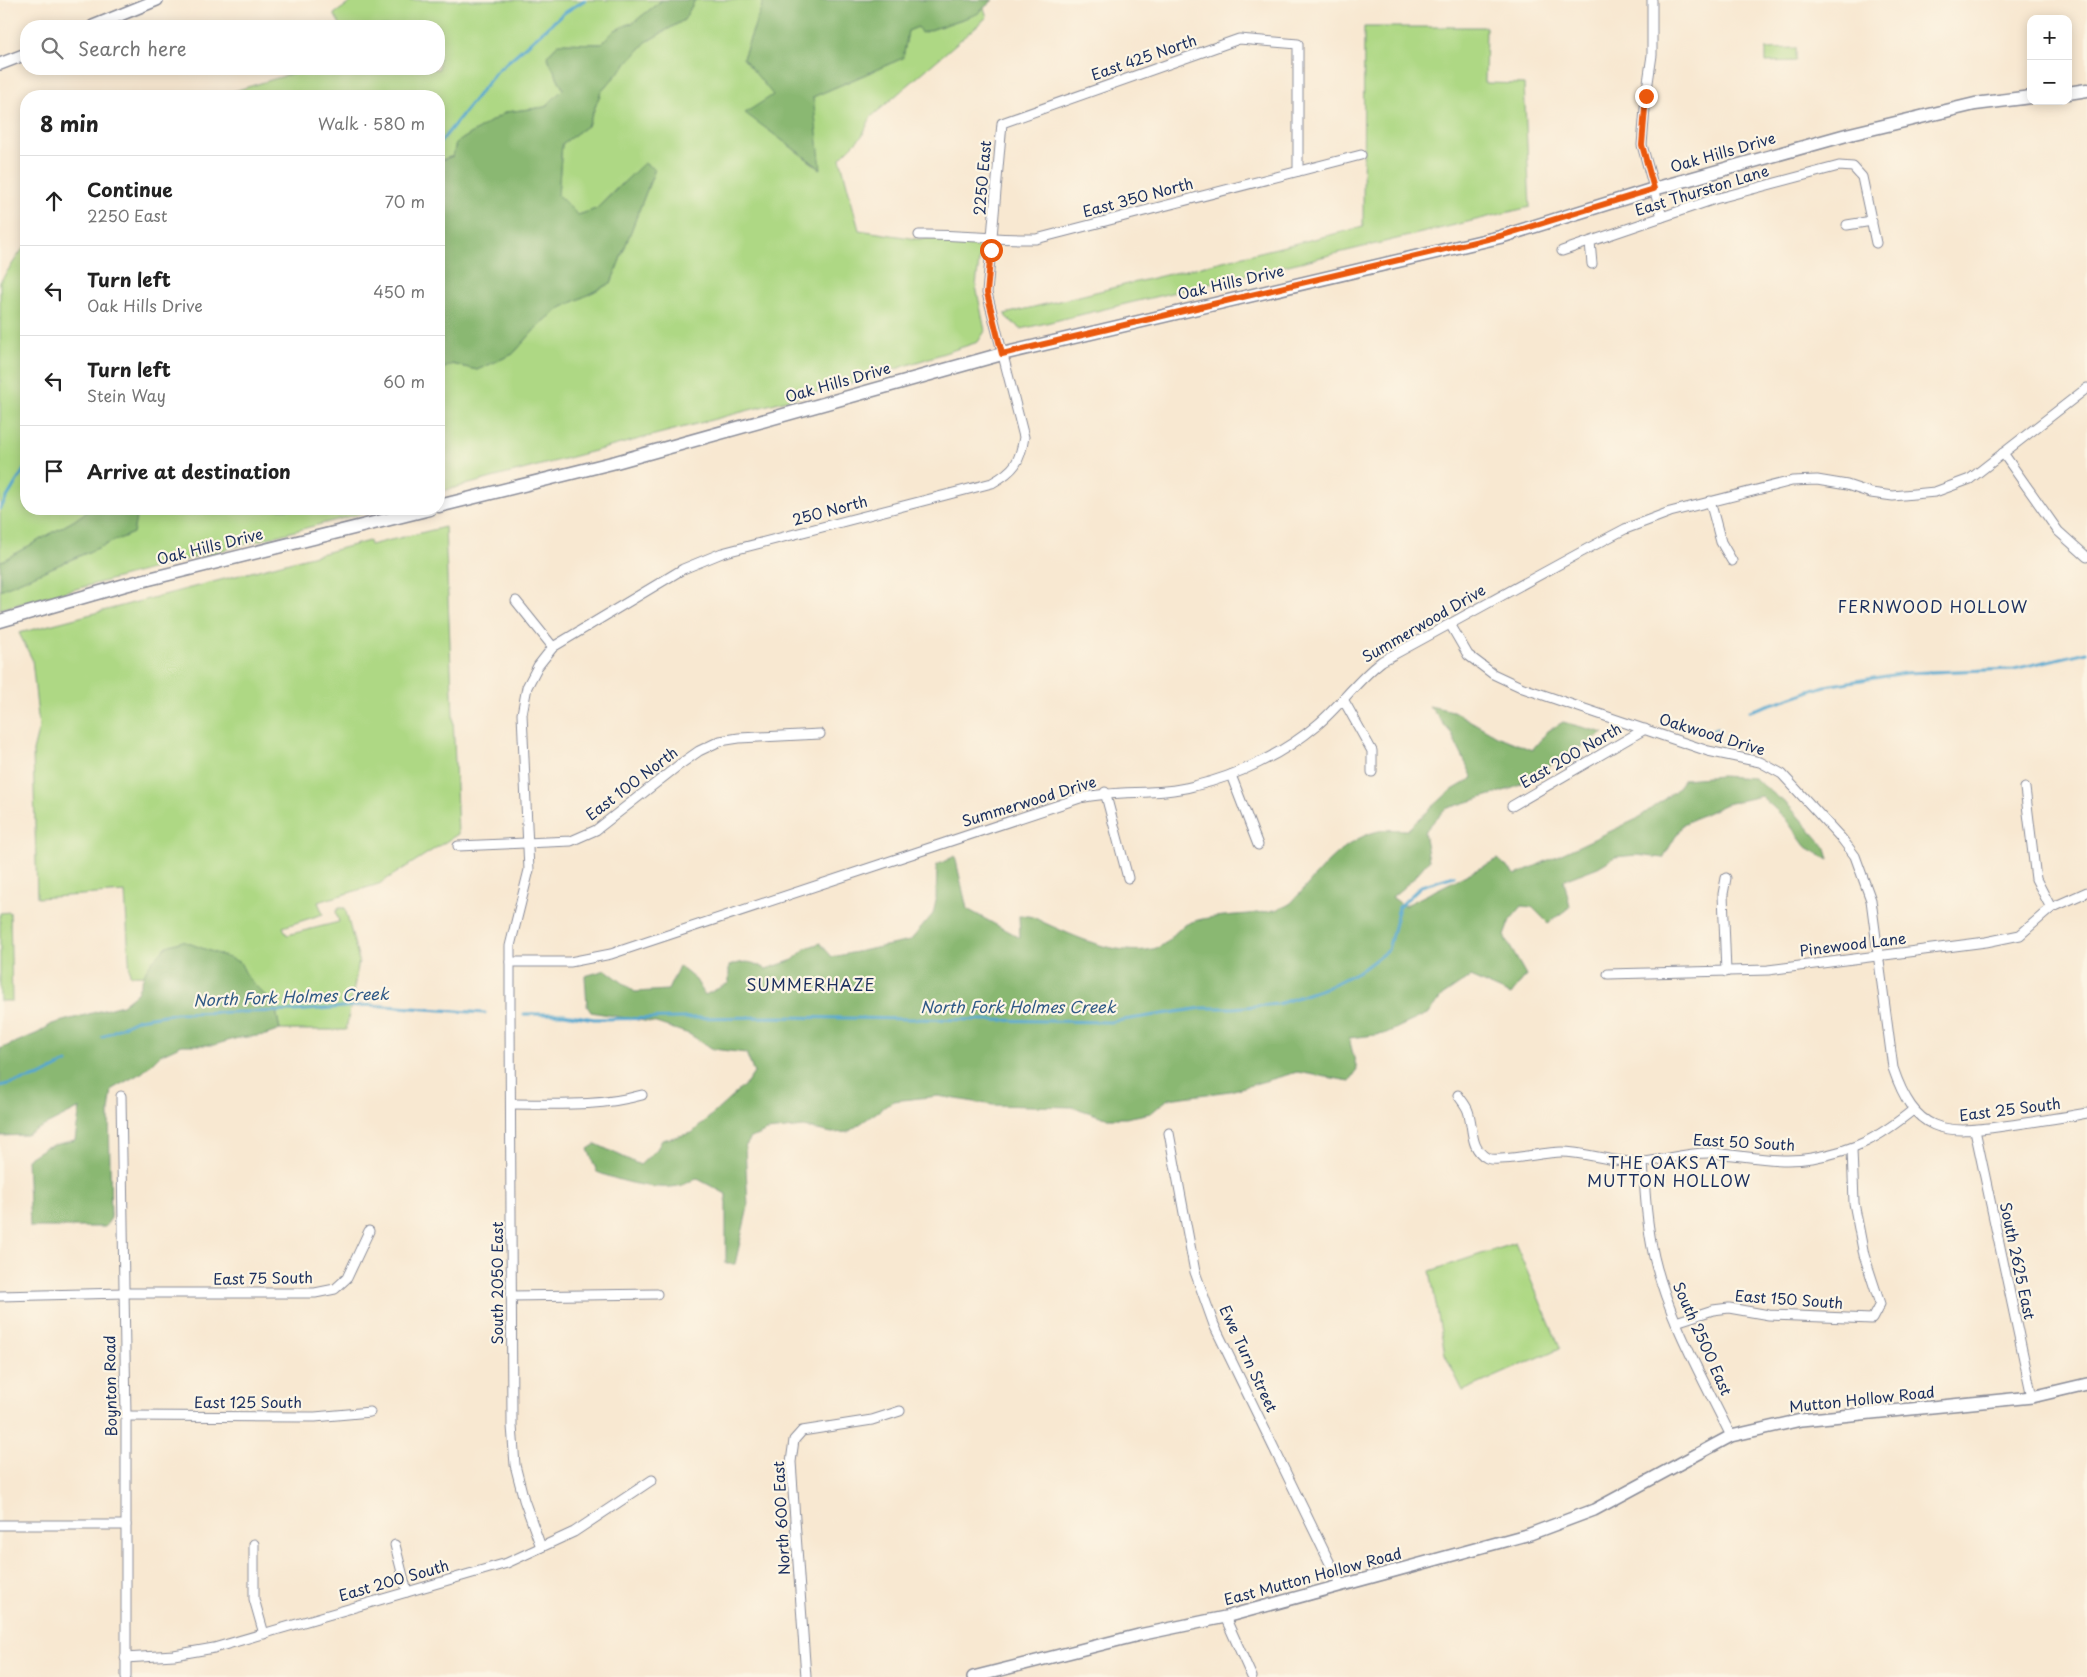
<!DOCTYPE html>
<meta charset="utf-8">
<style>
body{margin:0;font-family:"Playpen Sans",sans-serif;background:#f6f6f6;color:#222}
.controls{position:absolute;right:15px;top:15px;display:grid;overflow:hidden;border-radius:10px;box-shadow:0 2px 12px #0003}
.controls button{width:45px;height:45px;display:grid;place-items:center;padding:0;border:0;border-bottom:1px solid #e0e0e0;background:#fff;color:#222;font:25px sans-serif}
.stop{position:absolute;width:15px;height:15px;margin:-11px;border:4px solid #ea580c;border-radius:50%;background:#fff}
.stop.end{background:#ea580c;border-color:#fff;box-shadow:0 1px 5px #0008}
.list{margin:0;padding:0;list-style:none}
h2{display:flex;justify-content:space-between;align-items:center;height:65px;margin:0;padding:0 20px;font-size:21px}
h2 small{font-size:16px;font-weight:400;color:#767676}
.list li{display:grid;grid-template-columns:32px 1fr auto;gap:15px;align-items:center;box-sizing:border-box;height:90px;padding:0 20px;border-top:1px solid #e0e0e0}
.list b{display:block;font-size:19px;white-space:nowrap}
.list p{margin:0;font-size:16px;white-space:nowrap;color:#767676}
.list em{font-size:16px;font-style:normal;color:#767676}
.icon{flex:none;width:28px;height:28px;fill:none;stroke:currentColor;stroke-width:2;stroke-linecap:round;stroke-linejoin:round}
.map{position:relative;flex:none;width:2087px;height:1677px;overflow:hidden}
.search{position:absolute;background:#fff;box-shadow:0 2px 12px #0003;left:20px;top:20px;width:425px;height:55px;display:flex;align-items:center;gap:12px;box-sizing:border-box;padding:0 18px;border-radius:20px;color:#767676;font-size:19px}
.panel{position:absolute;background:#fff;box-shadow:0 2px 12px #0003;left:20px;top:90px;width:425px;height:425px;border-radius:20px}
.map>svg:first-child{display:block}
.green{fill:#aed884;stroke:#648471}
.forest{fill:#8ab872;stroke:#527468}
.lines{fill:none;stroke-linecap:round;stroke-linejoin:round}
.stream{stroke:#54a7cf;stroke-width:3}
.minor-casing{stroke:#8a8c98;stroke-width:11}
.tertiary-casing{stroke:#8a8c98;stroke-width:14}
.secondary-casing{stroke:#8a8c98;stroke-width:15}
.minor{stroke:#fff;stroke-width:9}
.tertiary{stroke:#fff;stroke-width:11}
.secondary{stroke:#fff;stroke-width:12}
.route{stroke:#ea580c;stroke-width:6}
.labels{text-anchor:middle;stroke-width:4.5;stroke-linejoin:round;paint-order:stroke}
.street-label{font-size:15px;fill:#1b2f5e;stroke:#fcf5e5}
.neighbourhood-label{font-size:16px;letter-spacing:1px;fill:#1b2f5e;stroke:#fcf5e5}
.water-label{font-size:16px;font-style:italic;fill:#2f5986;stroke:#fcf5e5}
</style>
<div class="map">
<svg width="2087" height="1677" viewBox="0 0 2087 1677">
<rect width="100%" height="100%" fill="#fcf5e5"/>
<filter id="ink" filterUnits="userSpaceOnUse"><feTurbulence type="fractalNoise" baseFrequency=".02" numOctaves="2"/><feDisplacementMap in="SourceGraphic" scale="10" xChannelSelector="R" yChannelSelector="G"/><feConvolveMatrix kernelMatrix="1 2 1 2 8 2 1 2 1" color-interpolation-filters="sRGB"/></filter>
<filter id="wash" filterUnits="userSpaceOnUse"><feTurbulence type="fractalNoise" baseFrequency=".0096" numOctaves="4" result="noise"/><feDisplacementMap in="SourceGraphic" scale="20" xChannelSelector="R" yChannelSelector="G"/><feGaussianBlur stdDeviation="1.12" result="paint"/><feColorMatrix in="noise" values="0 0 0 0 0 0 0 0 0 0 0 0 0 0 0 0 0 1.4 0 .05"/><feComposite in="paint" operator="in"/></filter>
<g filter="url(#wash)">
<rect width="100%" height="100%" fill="#f8e8d1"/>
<g class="green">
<polygon points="354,0 662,0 634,22 615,30 601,44 559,43 547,56 563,89 545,107 506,112 456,143 453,156 439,161 439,96 218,96 307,69 439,69 439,26 341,26 334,14"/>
<polygon points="695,0 764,0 743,58 774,95 746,113 820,169 813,97 903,58 908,31 918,27 922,33 977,14 984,8 987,17 871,117 862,136 840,158 859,230 917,239 941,238 975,244 980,252 976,286 985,331 978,342 859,381 439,492 439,371 452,364 477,370 513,354 538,326 559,309 611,283 655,169 621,184 596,209 578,215 558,195 562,144 588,125 601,92 646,42 684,20"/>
<polygon points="1364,27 1486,27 1485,83 1524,84 1530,207 1021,329 1006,317 1005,314 1363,227"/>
<polygon points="1796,48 1796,61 1766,62 1766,49"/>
<polygon points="26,244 26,509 90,509 75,520 0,562 0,282"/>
<polygon points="142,509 378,509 0,609 0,590 133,533 136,512"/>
<polygon points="445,527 458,834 379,884 318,902 323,914 283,927 287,935 339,922 336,912 339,908 345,908 359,961 346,1030 280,1030 275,1005 248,978 130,975 125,892 37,898 33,751 39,727 32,659 19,633 369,541 370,545"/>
<polygon points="10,912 12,1001 0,1001 0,913"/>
<polygon points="1515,1243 1560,1348 1463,1391 1445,1355 1430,1271"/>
</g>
<g class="forest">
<polygon points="662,0 695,0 684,20 646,42 601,92 588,125 562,144 558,195 578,215 596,209 644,163 655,169 611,283 559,309 538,326 513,354 477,370 452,364 439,371 439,161 453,156 456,143 506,112 545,107 563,89 547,56 559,43 601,44 615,30 634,22"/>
<polygon points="764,0 993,0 977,14 921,33 918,27 908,31 903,58 813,97 821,169 745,113 773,95 743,58"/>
<polygon points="90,509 143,509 137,513 133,533 0,590 0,562 75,520"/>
<path d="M1429 706 1453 711 1497 736 1532 750 1548 731 1563 722 1604 733 1513 788 1445 809 1424 832 1429 860 1412 880 1392 897 1404 906 1498 859 1516 875 1637 819 1675 791 1684 779 1721 776 1754 778 1789 806 1826 848 1829 860 1805 846 1785 818 1761 796 1726 804 1683 824 1663 858 1636 855 1615 857 1598 867 1564 880 1570 907 1548 923 1532 907 1522 906 1510 920 1504 936 1526 975 1511 995 1470 977 1442 996 1429 1013 1384 1034 1349 1038 1357 1070 1350 1081 1297 1072 1230 1091 1168 1099 1151 1113 1126 1118H1106L1073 1107 993 1105 938 1096 893 1101 848 1132 832 1133 803 1127 767 1131 751 1138 745 1147 748 1207 735 1264H726V1194L696 1178C691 1181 686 1184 682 1185 659 1192 619 1181 597 1172L588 1149 596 1144 640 1165 657 1149 662 1140 692 1133 747 1083 754 1073 746 1053 713 1049 689 1034 656 1023 591 1012 587 1006 585 976 606 970 635 992 668 990 679 966 696 980 705 995 729 983V966C747 960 750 961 766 969L793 960 806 948 820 943 832 957 910 941 933 914 936 901 937 865 955 856 967 909 1020 938 1019 916C1035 915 1035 919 1047 924 1067 933 1091 944 1112 948 1125 951 1154 953 1164 944 1172 938 1178 928 1187 924 1213 911 1269 919 1291 903 1318 875 1343 836 1384 830 1391 829 1400 830 1407 830L1449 792 1473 778 1451 733Z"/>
<polygon points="183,941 240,962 248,978 275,1005 280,1030 266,1035 238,1038 214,1045 182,1045 160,1055 143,1072 112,1089 109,1112 111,1218 105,1227 30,1227 27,1159 46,1147 75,1140 80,1108 26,1135 0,1136 0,1049 38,1033 52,1024 122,1005 137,993 146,970 153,960 167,946"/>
</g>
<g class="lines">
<g class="stream">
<polyline points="439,144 497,71 564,13 585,0"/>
<polyline points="0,509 26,466"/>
<polyline points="1750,711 1825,686 1905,673 2014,669 2087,652"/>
<polyline points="1710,731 1717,728"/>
<polyline points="524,1014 564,1014 594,1019 778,1017 1110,1022 1202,1008 1233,1008 1278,1004 1328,987 1363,969 1388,950 1399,907 1421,886 1454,876"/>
<polyline points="102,1037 138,1019 177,1013 295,1011 369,1005 485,1013"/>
<polyline points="0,1086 40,1076 67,1062"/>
</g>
</g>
</g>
<g filter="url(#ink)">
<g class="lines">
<defs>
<g id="minor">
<polyline points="1652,0 1652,55 1646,96 1642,145 1662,217"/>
<polyline points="1847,225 1872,221"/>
<path d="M919 235C958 234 997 240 1036 239L1361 155"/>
<polyline points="1590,242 1592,264"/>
<polyline points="1562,251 1715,199 1839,166 1853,167 1862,177 1876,243"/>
<polyline points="2003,453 2058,531 2087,557"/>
<polyline points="1710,501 1721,542 1732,561"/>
<polyline points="516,601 553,647"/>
<path d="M1450 624 1468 655 1493 674 1523 688 1708 751 1760 762 1782 774 1842 839 1855 856 1871 900 1893 1068C1915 1133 1942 1135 2004 1126 2032 1122 2060 1118 2087 1113"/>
<polyline points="1343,699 1372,751 1372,772"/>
<polyline points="1231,775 1258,845"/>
<polyline points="2025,788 2036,879 2051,908"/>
<polyline points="1105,792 1128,878"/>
<polyline points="1512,806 1645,729"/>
<polyline points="458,846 571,841 596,830 679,765 699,751 720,741 739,738 820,734"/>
<path d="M510 962H570L611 954 1080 798C1119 789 1157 796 1194 786 1237 776 1283 754 1317 725 1340 706 1357 680 1382 661L1587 549 1625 529 1670 512 1792 481 1817 480 1847 485 1871 493 1893 496 1935 492 1970 479 2087 388"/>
<polyline points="1726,972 1723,894 1726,878"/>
<polyline points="1608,974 1768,970 1986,942 2020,935 2051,908 2087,892"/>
<path d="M1458 1095C1461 1100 1466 1105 1468 1111 1474 1128 1469 1148 1487 1158 1496 1163 1545 1152 1561 1152 1588 1152 1616 1164 1643 1162 1666 1160 1687 1152 1711 1153 1745 1155 1778 1164 1812 1158 1857 1150 1878 1138 1913 1110"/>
<polyline points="121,1096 126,1416 126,1677"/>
<path d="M511 1104C555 1104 599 1107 642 1095"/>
<polyline points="1975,1130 2032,1397"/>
<polyline points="1169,1133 1195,1272 1214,1325 1340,1584"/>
<path d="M1643 1162C1645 1194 1647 1226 1654 1257 1669 1320 1703 1379 1731 1436"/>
<polyline points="0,1296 124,1293 315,1293 335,1289 347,1278 369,1231"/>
<polyline points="511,1296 657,1294"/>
<polyline points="1676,1322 1713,1310 1729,1308 1769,1315 1872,1319 1880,1304 1864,1255 1854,1203 1852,1149"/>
<polyline points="126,1416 315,1417 370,1412"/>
<polyline points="0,1525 126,1525"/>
<polyline points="254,1544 254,1599 264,1634"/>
<polyline points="395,1545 407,1592"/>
<path d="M541 1547 524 1500 515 1465 512 1426 510 1014V946L529 870 522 714 527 687 538 666 553 647 683 569 722 553 992 483C1015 470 1020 462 1024 437L987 293 1002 123 1239 39 1298 44V171"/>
<polyline points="1225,1617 1252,1677"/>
<polyline points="125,1658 174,1655 214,1648 507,1563 574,1532 652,1480"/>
<polyline points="806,1677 791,1462 794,1440 802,1431 872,1420 900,1411"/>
</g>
<g id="tertiary">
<polyline points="93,26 157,0"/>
<polyline points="0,64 26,54"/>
<polyline points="973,1677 1139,1635 1225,1617 1530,1534 1594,1510 1731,1436 1801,1420 2032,1397 2087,1384"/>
</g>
<g id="secondary">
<polyline points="2068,93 2087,90"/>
<polyline points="439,506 616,462 1002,354 1500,237 1654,189 1850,134 1975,104 2031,97"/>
<polyline points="0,621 125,585 430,509"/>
</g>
</defs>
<use href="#minor" class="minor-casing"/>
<use href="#tertiary" class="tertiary-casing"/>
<use href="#secondary" class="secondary-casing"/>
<use href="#minor" class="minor"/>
<use href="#tertiary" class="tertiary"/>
<use href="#secondary" class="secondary"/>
</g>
</g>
<g class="lines" filter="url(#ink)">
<polyline class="route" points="991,250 987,293 1002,354 1500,236 1654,189 1642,145 1646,96"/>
</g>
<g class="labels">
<g class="street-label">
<text transform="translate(1144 58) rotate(-19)" y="5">East 425 North</text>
<text transform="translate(1723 153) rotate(-16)" y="5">Oak Hills Drive</text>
<text transform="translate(983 178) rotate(-85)" y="5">2250 East</text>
<text transform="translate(1702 191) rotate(-17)" y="5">East Thurston Lane</text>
<text transform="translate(1138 198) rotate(-15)" y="5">East 350 North</text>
<text transform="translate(1231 283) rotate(-13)" y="5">Oak Hills Drive</text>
<text transform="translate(838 383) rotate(-16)" y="5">Oak Hills Drive</text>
<text transform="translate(830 511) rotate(-15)" y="5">250 North</text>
<text transform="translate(210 547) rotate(-14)" y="5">Oak Hills Drive</text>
<text transform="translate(1424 624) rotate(-30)" y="5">Summerwood Drive</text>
<text transform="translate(1712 735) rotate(17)" y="5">Oakwood Drive</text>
<text transform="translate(1571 756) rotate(-30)" y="5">East 200 North</text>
<text transform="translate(632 784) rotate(-37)" y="5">East 100 North</text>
<text transform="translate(1029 802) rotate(-17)" y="5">Summerwood Drive</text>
<text transform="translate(1853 945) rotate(-7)" y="5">Pinewood Lane</text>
<text transform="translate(2010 1110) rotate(-7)" y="5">East 25 South</text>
<text transform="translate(1744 1143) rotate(3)" y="5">East 50 South</text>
<text transform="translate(2017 1261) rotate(78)" y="5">South 2625 East</text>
<text transform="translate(263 1279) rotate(-1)" y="5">East 75 South</text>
<text transform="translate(498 1283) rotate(-90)" y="5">South 2050 East</text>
<text transform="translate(1789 1300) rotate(4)" y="5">East 150 South</text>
<text transform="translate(1702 1339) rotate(66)" y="5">South 2500 East</text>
<text transform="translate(1248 1359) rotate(65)" y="5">Ewe Turn Street</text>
<text transform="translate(111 1386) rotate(-91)" y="5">Boynton Road</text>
<text transform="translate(1862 1400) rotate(-6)" y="5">Mutton Hollow Road</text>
<text x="248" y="1408">East 125 South</text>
<text transform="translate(782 1518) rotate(-93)" y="5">North 600 East</text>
<text transform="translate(1313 1577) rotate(-15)" y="5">East Mutton Hollow Road</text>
<text transform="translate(394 1581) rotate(-16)" y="5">East 200 South</text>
</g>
<g class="neighbourhood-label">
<text x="1933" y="613">FERNWOOD HOLLOW</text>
<text x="811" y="991">SUMMERHAZE</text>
<text x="1669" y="1169">THE OAKS AT<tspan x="1669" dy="18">MUTTON HOLLOW</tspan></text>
</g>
<g class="water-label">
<text transform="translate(291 997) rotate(-2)" y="6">North Fork Holmes Creek</text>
<text x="1018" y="1013">North Fork Holmes Creek</text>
</g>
</g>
</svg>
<div class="controls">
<button>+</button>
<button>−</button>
</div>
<div class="stop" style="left:991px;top:250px"></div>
<div class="stop end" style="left:1646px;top:96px"></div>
<div class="search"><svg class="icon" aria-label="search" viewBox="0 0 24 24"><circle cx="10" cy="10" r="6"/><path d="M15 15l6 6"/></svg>Search here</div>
<section class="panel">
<h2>8 min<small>Walk · 580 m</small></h2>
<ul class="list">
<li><svg class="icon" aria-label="ahead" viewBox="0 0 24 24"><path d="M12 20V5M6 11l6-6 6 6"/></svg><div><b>Continue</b><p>2250 East</p></div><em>70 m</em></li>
<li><svg class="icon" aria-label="left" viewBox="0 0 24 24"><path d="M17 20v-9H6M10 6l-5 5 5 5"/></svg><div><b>Turn left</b><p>Oak Hills Drive</p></div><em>450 m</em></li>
<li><svg class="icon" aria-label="left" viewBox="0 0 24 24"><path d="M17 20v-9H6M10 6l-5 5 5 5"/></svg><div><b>Turn left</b><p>Stein Way</p></div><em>60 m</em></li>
<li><svg class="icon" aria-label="arrive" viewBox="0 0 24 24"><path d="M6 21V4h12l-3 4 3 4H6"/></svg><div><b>Arrive at destination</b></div></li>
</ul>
</section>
</div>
